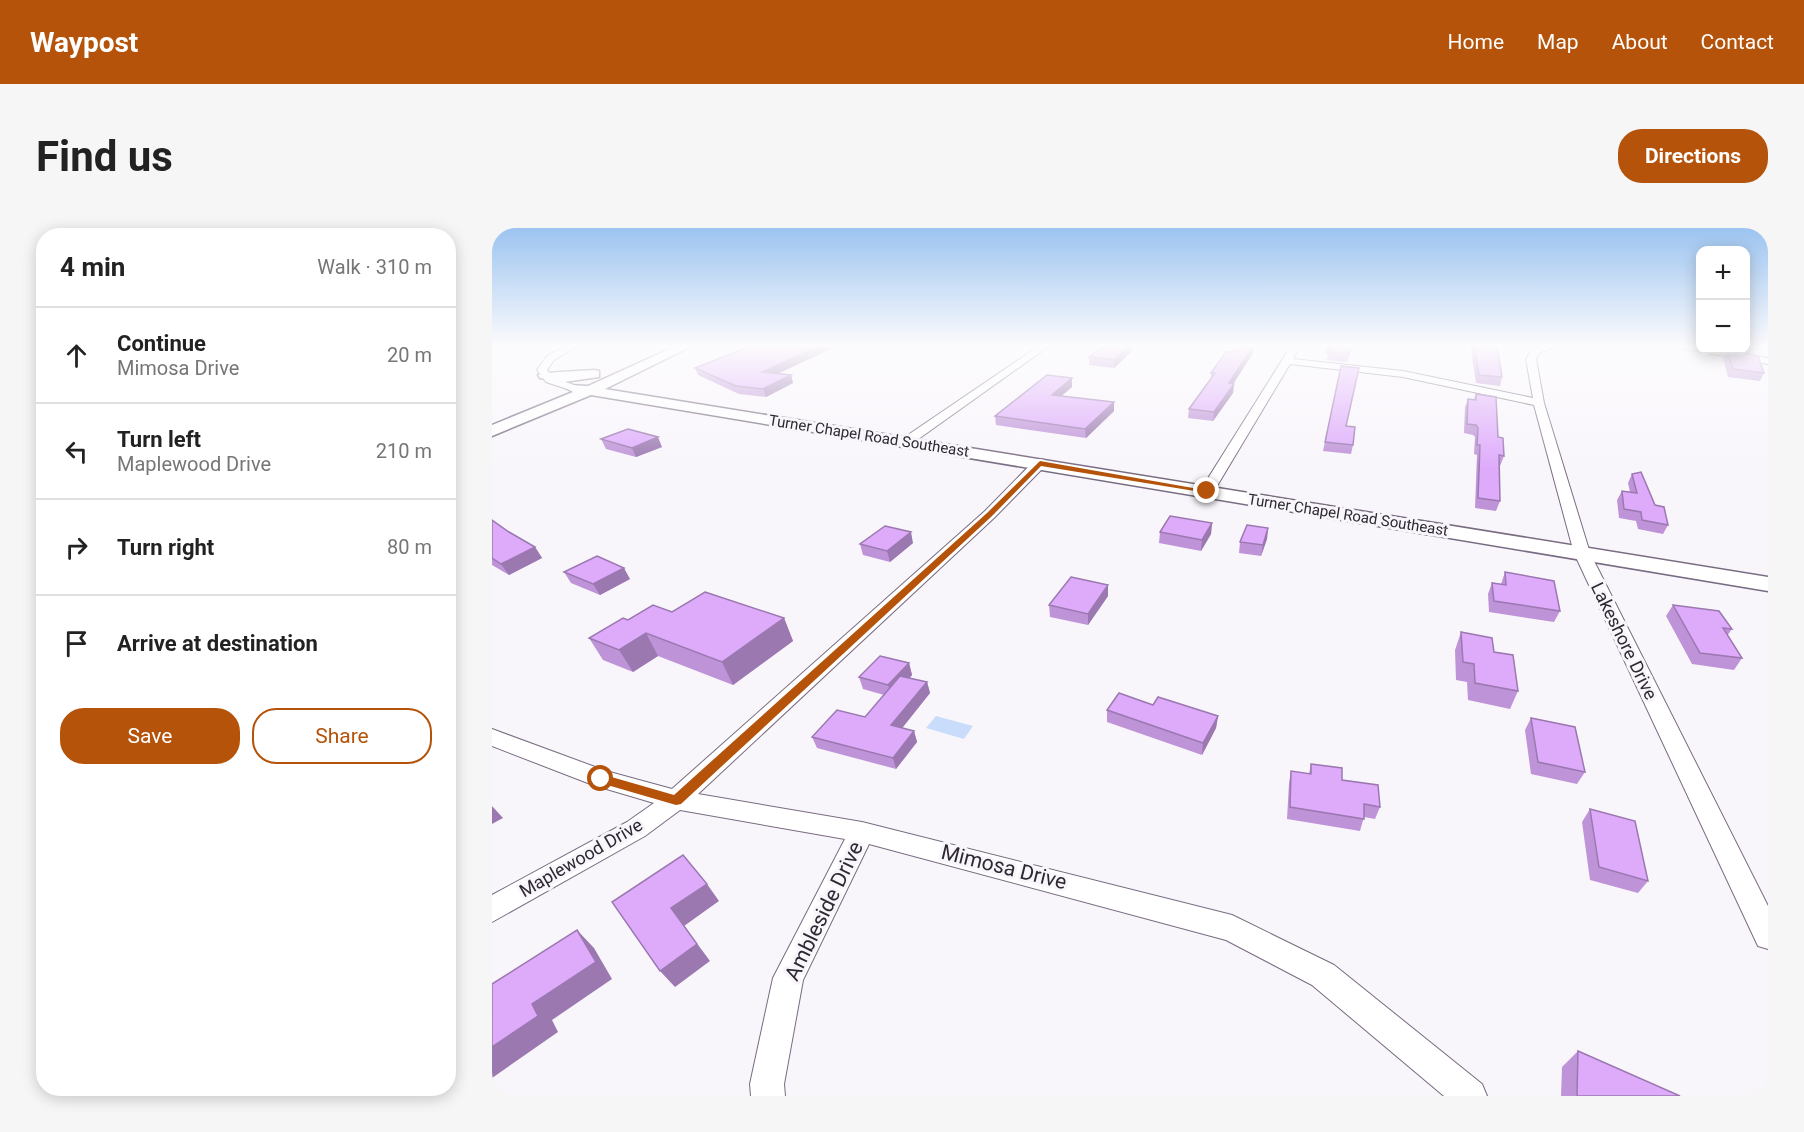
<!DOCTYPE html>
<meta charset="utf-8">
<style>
body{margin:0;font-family:Roboto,sans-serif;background:#f6f6f6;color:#222}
.controls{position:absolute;right:18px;top:18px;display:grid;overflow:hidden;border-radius:12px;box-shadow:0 3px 15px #0003}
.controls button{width:54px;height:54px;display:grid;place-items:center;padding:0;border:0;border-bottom:2px solid #e0e0e0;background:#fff;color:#222;font:30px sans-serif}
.stop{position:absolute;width:18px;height:18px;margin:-14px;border:4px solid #b45309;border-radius:50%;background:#fff}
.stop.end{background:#b45309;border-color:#fff;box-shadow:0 2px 6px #0008}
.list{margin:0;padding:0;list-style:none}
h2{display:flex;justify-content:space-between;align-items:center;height:78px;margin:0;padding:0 24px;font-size:26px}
h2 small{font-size:20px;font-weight:400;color:#767676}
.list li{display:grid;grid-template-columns:39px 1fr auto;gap:18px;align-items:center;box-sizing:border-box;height:96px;padding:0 24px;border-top:2px solid #e0e0e0}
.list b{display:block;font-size:22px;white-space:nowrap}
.list p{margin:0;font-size:20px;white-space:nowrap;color:#767676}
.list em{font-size:20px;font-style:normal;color:#767676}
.actions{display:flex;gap:12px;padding:18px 24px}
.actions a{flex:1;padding:14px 0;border:2px solid #b45309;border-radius:24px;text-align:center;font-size:21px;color:#b45309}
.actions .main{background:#b45309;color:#fff}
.icon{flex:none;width:33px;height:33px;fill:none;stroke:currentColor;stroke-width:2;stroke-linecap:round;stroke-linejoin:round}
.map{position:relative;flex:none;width:1276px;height:868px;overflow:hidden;border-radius:24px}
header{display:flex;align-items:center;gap:36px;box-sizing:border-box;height:84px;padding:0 30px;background:#b45309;color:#fff}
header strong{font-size:28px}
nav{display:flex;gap:33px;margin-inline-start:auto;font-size:21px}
.intro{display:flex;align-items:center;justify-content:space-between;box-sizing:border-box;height:144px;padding:0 36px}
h1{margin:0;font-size:42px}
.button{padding:15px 27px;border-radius:24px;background:#b45309;color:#fff;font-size:21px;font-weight:700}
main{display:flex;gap:36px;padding:0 36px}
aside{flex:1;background:#fff;border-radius:24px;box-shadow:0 3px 15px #0003}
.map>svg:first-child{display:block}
.water{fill:#cadcfc}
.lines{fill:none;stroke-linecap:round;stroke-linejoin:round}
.street-casing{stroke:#796b81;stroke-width:2}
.secondary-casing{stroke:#796b81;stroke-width:3}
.street{fill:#fff;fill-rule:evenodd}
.secondary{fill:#fff;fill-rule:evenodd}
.wall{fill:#bf93d8}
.shaded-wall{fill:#9b78b0}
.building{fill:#deabfb;stroke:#9b78b0;stroke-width:1.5}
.route{fill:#b45309}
.labels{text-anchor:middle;stroke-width:6;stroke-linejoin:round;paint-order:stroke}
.far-street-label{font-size:15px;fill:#2e2832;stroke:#f9f6fb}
.street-label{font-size:18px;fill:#2e2832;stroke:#f9f6fb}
.near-street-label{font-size:21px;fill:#2e2832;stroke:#f9f6fb}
</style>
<header>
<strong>Waypost</strong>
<nav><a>Home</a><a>Map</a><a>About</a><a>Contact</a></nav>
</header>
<div class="intro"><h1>Find us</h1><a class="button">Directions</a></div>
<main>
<aside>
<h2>4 min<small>Walk · 310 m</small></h2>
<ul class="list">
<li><svg class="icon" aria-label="ahead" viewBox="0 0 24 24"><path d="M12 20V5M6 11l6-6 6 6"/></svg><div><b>Continue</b><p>Mimosa Drive</p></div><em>20 m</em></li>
<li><svg class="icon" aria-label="left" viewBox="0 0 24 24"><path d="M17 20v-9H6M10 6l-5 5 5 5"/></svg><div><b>Turn left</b><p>Maplewood Drive</p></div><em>210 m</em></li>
<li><svg class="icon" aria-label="right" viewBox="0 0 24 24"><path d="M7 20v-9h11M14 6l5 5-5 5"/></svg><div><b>Turn right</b></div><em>80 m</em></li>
<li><svg class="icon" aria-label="arrive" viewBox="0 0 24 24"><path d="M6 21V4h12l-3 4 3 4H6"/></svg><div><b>Arrive at destination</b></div></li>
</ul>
<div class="actions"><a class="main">Save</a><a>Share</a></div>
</aside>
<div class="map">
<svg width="1276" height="868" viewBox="0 0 1276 868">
<rect width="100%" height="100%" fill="#f9f6fb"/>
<polygon class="water" points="444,488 481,498 472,511 434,500"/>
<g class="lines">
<defs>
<g id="street">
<polygon points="74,118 86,118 62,132 55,142 62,150 85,158 86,160 81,163 54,154 45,142 55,128"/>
<polygon points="547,118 557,118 418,217 410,217 410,211"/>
<polygon points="799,118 808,118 801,131 911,143 1041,170 1034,131 1041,120 1067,118 1048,124 1044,131 1052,175 1098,325 1276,678 1276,721 1266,718 1082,325 1042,177 911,149 798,136 722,263 715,267 710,266 708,263"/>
<polygon points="1176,118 1198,118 1276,130 1276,136"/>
<polygon points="548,231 553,232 553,238 503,289 206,566 370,594 740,687 842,737 990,856 995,868 952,868 820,757 734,712 377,616 311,752 292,856 293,868 259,868 258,856 281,750 353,611 188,582 153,608 0,694 0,667 135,594 162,575 101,557 0,518 0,501 114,543 180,561 493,283 543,232"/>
</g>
<g id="secondary">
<polygon points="184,118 200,118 113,161 1276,349 1276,363 99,167 0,208 0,197 81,164 74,160 76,157 96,158"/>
<path d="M102 142 107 143V149L72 154 48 150 46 147C50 144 91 143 102 142Z"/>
</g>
</defs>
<use href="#street" class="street-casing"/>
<use href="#secondary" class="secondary-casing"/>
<use href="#street" class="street"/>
<use href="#secondary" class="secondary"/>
</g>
<g class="wall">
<polygon points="259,118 345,118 285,146 299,147 301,155 274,169 247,166 206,147 203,140"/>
<polygon points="834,118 861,118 855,134 835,132 836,125 833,125"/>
<polygon points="980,118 1005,118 1010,149 1008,158 984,155 979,123"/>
<polygon points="1254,118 1260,121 1258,125 1236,122 1254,122"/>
<polygon points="643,120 622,140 597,137 597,129"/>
<polygon points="1235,122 1272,145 1268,153 1236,149 1231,130"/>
<polygon points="761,125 741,156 742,156 741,165 721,193 696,190 697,181 719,151 719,145"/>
<polygon points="849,138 854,198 861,217 859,226 831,223"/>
<polygon points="580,159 569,168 622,183 594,210 504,197 503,188"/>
<polygon points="984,166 1006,209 1012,228 1008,238 1007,237 1008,273 1004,283 983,280 985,227 982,226 983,209 981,207 972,205 973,179 976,171 982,171"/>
<polygon points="109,211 170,219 144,229 114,221"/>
<polygon points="1140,246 1163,277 1176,297 1171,306 1146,301 1144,293 1127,290 1125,272 1130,263 1138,264 1136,255"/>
<polygon points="0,292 17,304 43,319 50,330 17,347 0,337"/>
<polygon points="720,295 719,306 709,323 667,315 668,304"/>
<polygon points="776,300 775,311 769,328 747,325 748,314"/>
<polygon points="421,315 398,334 371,327 368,316"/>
<polygon points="72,344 138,351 108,367 79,355"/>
<polygon points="1013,344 1068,383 1062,394 997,384 996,366 1000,355 1009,356"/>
<polygon points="616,368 596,397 558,389 557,377"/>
<polygon points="1181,377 1240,401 1235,408 1250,430 1242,442 1200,436 1174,388"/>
<polygon points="180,384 292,390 301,413 241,457 166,428 141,444 111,432 97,410 136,392"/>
<polygon points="969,404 1002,424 1026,463 1018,481 976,472 975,454 964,452 963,422"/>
<polygon points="417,435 420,447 418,450 435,454 438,465 410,500 422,503 425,514 404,541 325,520 320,509 373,489 392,467 371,461 367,449"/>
<polygon points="661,477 726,488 724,500 710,527 615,494 615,482"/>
<polygon points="1039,490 1093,544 1085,556 1039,546 1033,502"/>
<polygon points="819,536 850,552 888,579 883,591 872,589 868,603 795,591 797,555 799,543 817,546"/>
<polygon points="1098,581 1156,653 1146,665 1098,652 1090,594"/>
<polygon points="1086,823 1188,868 1069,868 1070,839"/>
</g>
<g class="shaded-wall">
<polygon points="328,118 345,118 272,152 270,144"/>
<polygon points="637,118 643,118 643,120 622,140 622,132"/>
<polygon points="762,118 761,125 736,164 737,155"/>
<polygon points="299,147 301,155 274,169 271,161"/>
<polygon points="580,150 580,159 560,176 560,167"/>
<polygon points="742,156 741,165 721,193 722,184"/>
<polygon points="622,174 622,183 594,210 593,201"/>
<polygon points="166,209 170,219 144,229 140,220"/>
<polygon points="720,295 719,306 709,323 710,312"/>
<polygon points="776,300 775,311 769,328 771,317"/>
<polygon points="419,304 421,315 398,334 395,323"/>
<polygon points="43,319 50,330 17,347 9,336"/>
<polygon points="132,340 138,351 108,367 101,356"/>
<polygon points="616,357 616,368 596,397 596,386"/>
<polygon points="292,390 301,413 241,457 230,434"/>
<polygon points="154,405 166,428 141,444 127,422"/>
<polygon points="417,435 420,447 400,469 396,457"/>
<polygon points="435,454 438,465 403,509 399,497"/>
<polygon points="726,488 724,500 710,527 711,515"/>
<polygon points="422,503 425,514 404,541 401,530"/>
<polygon points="0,578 11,590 0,596"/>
<polygon points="215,656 227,673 192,698 218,733 183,759 168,743 179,680"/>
<polygon points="85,702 102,720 120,751 60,792 66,804 0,850 0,819"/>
</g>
<g class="building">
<polygon points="259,118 328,118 270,144 299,147 271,161 244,158 203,140"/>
<polygon points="611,118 637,118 622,132 597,129"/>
<polygon points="745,118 761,118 737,155 742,156 722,184 697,181 723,145 719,145 734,124 740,124"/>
<polygon points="839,118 860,118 857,126 836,124"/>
<polygon points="982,118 1005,118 1010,149 987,147"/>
<polygon points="1254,118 1259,118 1260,121 1254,120"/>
<polygon points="1235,122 1266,128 1272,145 1241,141"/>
<polygon points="849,138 867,140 854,198 863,199 861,217 833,214"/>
<polygon points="555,147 580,150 560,167 622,174 593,201 503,188"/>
<polygon points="984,166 1004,169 1006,209 1011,210 1012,228 1007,227 1008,273 986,270 988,217 985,217 986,200 984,197 975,196 976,171 984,172"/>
<polygon points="136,201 166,209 140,220 109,211"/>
<polygon points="1149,244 1163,277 1172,279 1176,297 1150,292 1149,284 1132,281 1130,263 1145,265 1140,246"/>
<polygon points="678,288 720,295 710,312 668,304"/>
<polygon points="0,292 17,304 43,319 9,336 0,330"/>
<polygon points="755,297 776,300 771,317 748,314"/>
<polygon points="393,298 419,304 395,323 368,316"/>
<polygon points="105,328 132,340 101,356 72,344"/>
<polygon points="1013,344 1062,353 1068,383 1002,373 1000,355 1014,357"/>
<polygon points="579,349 616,357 596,386 557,377"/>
<polygon points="213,364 292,390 230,434 154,405 127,422 97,410 131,390 136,392 161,377 180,384"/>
<polygon points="1181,377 1227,383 1240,401 1231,400 1250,430 1208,425"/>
<polygon points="969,404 1000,410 1002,424 1021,427 1026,463 983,455 982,436 971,434"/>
<polygon points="388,428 417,435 396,457 367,449"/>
<polygon points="408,448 435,454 399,497 422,503 401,530 320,509 345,482 373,489"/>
<polygon points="627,465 661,477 666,469 726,488 711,515 615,482"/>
<polygon points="1039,490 1083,499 1093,544 1046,534"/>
<polygon points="819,536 850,540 850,552 886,557 888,579 872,576 872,591 798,579 799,543 819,546"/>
<polygon points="1098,581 1143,593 1156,653 1107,639"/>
<polygon points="191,627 215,656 179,680 205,716 168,743 120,674"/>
<polygon points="85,702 104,734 40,776 46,788 0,819 0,756"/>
<polygon points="1086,823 1188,868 1085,868"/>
</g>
<linearGradient id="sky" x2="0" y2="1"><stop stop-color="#9cc4f0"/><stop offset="0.49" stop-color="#fcfbfd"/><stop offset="1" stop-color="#fcfbfd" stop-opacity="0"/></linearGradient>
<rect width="1276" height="240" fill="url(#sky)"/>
<polygon class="route" points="548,233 718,263 715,265 549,238 500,288 189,576 184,577 105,554 104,551 109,546 182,567 495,285"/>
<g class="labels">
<g class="far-street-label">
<text transform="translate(377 208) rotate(9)" y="5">Turner Chapel Road Southeast</text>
<text transform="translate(856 287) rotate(9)" y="5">Turner Chapel Road Southeast</text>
</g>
<g class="street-label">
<text transform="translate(1132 413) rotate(64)" y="6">Lakeshore Drive</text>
<text transform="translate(89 630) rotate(-30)" y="6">Maplewood Drive</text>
</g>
<g class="near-street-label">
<text transform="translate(512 639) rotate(14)" y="7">Mimosa Drive</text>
<text transform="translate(332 683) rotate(-64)" y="7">Ambleside Drive</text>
</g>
</g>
</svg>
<div class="controls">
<button>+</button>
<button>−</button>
</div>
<div class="stop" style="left:109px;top:551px"></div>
<div class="stop end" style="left:715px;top:263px"></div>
</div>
</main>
